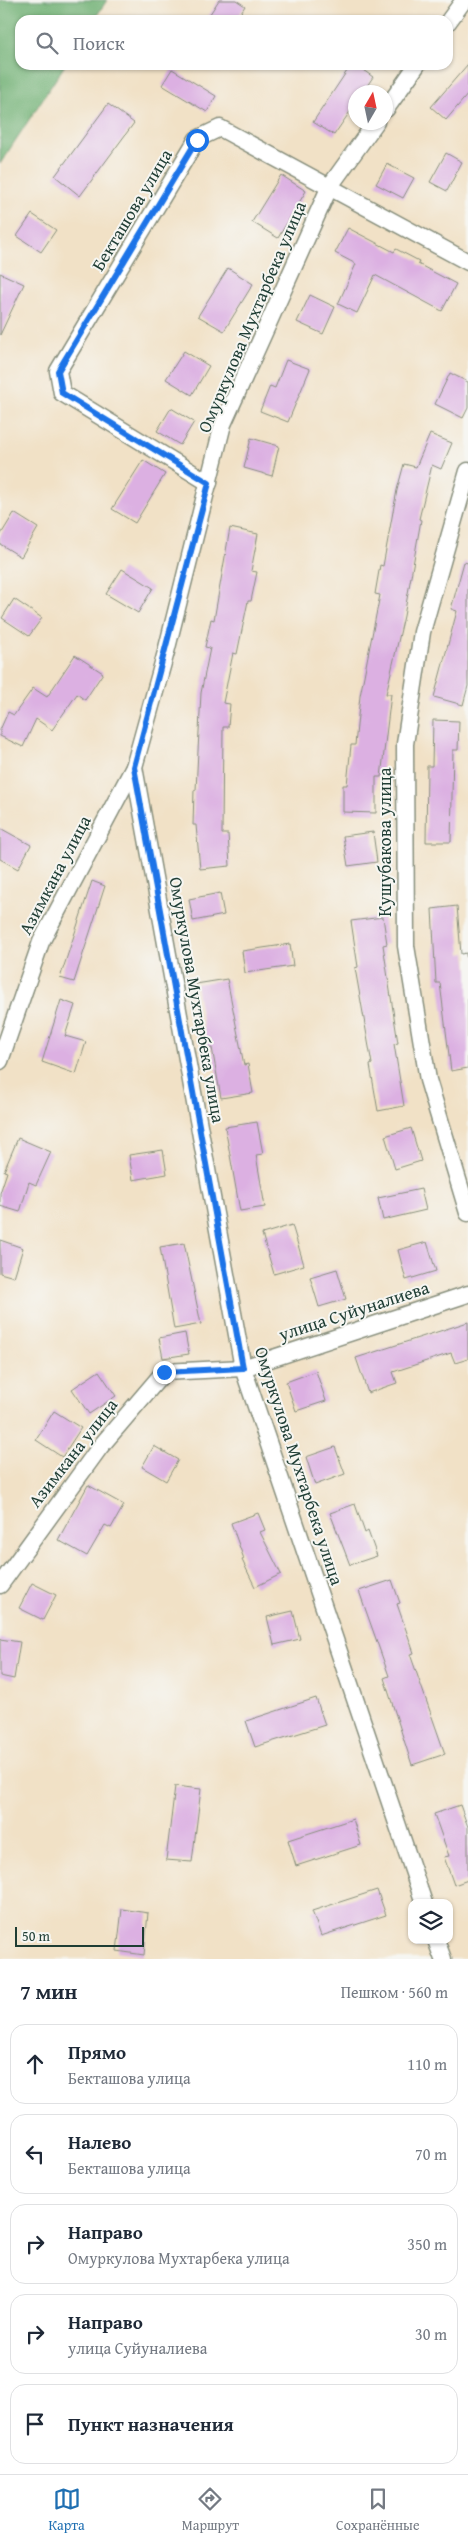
<!DOCTYPE html>
<html lang="ru">
<meta charset="utf-8">
<style>
body{margin:0;font-family:"Gentium Book Plus",serif;background:#f2f2f3;color:#1f2937}
.controls{position:absolute;right:15px;bottom:15px;display:grid;overflow:hidden;border-radius:10px;box-shadow:0 1px 4px #0004}
.controls button{width:45px;height:45px;display:grid;place-items:center;padding:0;border:0;border-bottom:1px solid #e0e1e3;background:#fff;color:#1f2937;font:25px sans-serif}
.compass{position:absolute;left:348px;top:85px;width:45px;height:45px;border-radius:50%;background:#fff;box-shadow:0 1px 4px #0004;rotate:9deg}
.scale{position:absolute;left:15px;bottom:12px;width:129px;box-sizing:border-box;padding-left:5px;border:2px solid #1f3d34;border-top:0;font-size:14px;line-height:18px;white-space:nowrap;color:#1f3d34;-webkit-text-stroke:4px #f6f6f2;paint-order:stroke}
.stop{position:absolute;width:15px;height:15px;margin:-11px;border:4px solid #1a73e8;border-radius:50%;background:#fff}
.stop.end{background:#1a73e8;border-color:#fff;box-shadow:0 1px 5px #0008}
.list{margin:0;padding:0;list-style:none}
h2{display:flex;justify-content:space-between;align-items:center;height:65px;margin:0;padding:0 20px;font-size:21px}
h2 small{font-size:16px;font-weight:400;color:#747a83}
.list li{display:grid;grid-template-columns:32px 1fr auto;gap:15px;align-items:center;box-sizing:border-box;height:80px;margin:0 10px 10px;padding:0 10px;border:1px solid #e0e1e3;border-radius:15px}
.list b{display:block;font-size:19px;white-space:nowrap}
.list p{margin:0;font-size:16px;white-space:nowrap;color:#747a83}
.list em{font-size:16px;font-style:normal;color:#747a83}
.icon{flex:none;width:28px;height:28px;fill:none;stroke:currentColor;stroke-width:2;stroke-linecap:round;stroke-linejoin:round}
.map{position:relative;flex:none;width:468px;height:1959px;overflow:hidden}
.search{position:absolute;background:#fff;box-shadow:0 1px 4px #0004;left:15px;right:15px;top:15px;height:55px;display:flex;align-items:center;gap:12px;box-sizing:border-box;padding:0 18px;border-radius:15px;color:#747a83;font-size:19px}
.sheet{height:515px;background:#fff}
nav{display:flex;justify-content:space-around;align-items:center;box-sizing:border-box;height:70px;border-top:1px solid #e0e1e3;background:#fff;font-size:14px;color:#747a83}
nav a{display:grid;justify-items:center;gap:2px}
nav .on{color:#1f6fb2}
.map>svg:first-child{display:block}
.forest{fill:#71b174;stroke:#487754}
.building{fill:#dcb0e2}
.lines{fill:none;stroke-linecap:round;stroke-linejoin:round}
.street-casing{stroke:#888f7d;stroke-width:19}
.street{stroke:#fff;stroke-width:16}
.route{stroke:#1a73e8;stroke-width:6}
.labels{text-anchor:middle;stroke-width:4;stroke-linejoin:round;paint-order:stroke}
.street-label{font-size:18px;fill:#1f3d34;stroke:#f6f6f2}
</style>
<div class="map">
<svg width="468" height="1959" viewBox="0 0 468 1959">
<rect width="100%" height="100%" fill="#f6f6f2"/>
<filter id="ink" filterUnits="userSpaceOnUse"><feTurbulence type="fractalNoise" baseFrequency=".02" numOctaves="2"/><feDisplacementMap in="SourceGraphic" scale="10" xChannelSelector="R" yChannelSelector="G"/><feConvolveMatrix kernelMatrix="1 2 1 2 8 2 1 2 1" color-interpolation-filters="sRGB"/></filter>
<filter id="wash" filterUnits="userSpaceOnUse"><feTurbulence type="fractalNoise" baseFrequency=".0096" numOctaves="4" result="noise"/><feDisplacementMap in="SourceGraphic" scale="20" xChannelSelector="R" yChannelSelector="G"/><feGaussianBlur stdDeviation="1.12" result="paint"/><feColorMatrix in="noise" values="0 0 0 0 0 0 0 0 0 0 0 0 0 0 0 0 0 1.4 0 .05"/><feComposite in="paint" operator="in"/></filter>
<g filter="url(#wash)">
<rect width="100%" height="100%" fill="#f1e1c6"/>
<polygon class="forest" points="0,0 107,0 94,20 20,20 20,65 65,65 0,164"/>
<g id="blocks">
<g class="building">
<polygon points="219,0 236,0 245,6 236,20 206,20"/>
<polygon points="468,64 468,94 446,120 431,107"/>
<polygon points="351,65 356,65 373,77 363,92 356,92 356,103 334,135 313,122"/>
<polygon points="172,69 216,96 207,112 162,85"/>
<polygon points="108,104 134,123 80,196 55,176"/>
<polygon points="446,153 462,162 447,191 430,182"/>
<polygon points="387,164 414,178 403,198 376,184"/>
<polygon points="281,175 306,191 278,238 252,222"/>
<polygon points="32,214 56,230 41,252 17,236"/>
<polygon points="348,228 394,252 396,249 419,261 418,264 456,284 442,311 375,275 357,313 338,304 356,264 335,253"/>
<polygon points="228,268 253,284 224,331 198,316"/>
<polygon points="0,273 24,284 0,335"/>
<polygon points="310,295 335,307 323,334 297,322"/>
<polygon points="184,351 209,366 192,395 166,379"/>
<polygon points="286,360 310,369 288,422 260,411 270,386 275,388"/>
<polygon points="450,373 468,382 468,408 463,418 435,404"/>
<polygon points="171,408 194,422 180,445 157,431"/>
<polygon points="430,434 452,443 441,469 432,465 419,519 421,520 404,616 386,694 391,694 381,777 376,777 376,813 343,812 343,785 347,785 351,745 355,745 360,696 380,595 375,594 380,565 383,566 397,490 404,464 416,467"/>
<polygon points="251,438 279,446 272,476 244,468"/>
<polygon points="143,460 165,474 135,523 112,509"/>
<polygon points="14,513 38,528 21,557 0,544 0,536"/>
<polygon points="230,528 258,534 251,571 257,572 251,601 248,601 237,654 233,653 223,703 230,704 228,727 223,727 222,834 228,834 230,866 200,869 196,825 193,825 194,790 196,790 201,693 210,648 205,647 211,619 214,620"/>
<polygon points="464,562 468,563 468,686 463,705 434,697 457,611 451,609"/>
<polygon points="122,569 153,588 138,613 106,594"/>
<polygon points="14,599 42,618 29,636 2,618"/>
<polygon points="75,655 103,673 85,700 77,694 52,730 36,719 23,747 0,736 0,730 8,712 14,715 33,688 47,697"/>
<polygon points="433,720 459,721 458,750 453,750 451,842 426,842 427,766 432,766"/>
<polygon points="0,828 31,845 18,869 0,859"/>
<polygon points="373,832 377,862 348,866 343,836"/>
<polygon points="92,881 105,886 74,982 60,978"/>
<polygon points="220,893 224,915 193,921 189,899"/>
<polygon points="457,906 461,954 466,953 468,973 468,1068 451,1071 440,983 436,983 432,909"/>
<polygon points="383,917 387,944 383,945 398,1043 394,1044 404,1106 378,1111 370,1065 372,1064 355,968 358,967 351,921"/>
<polygon points="290,944 293,966 245,973 242,951"/>
<polygon points="227,979 244,1065 248,1064 253,1093 221,1098 212,1048 207,1049 196,984"/>
<polygon points="61,1000 75,1005 65,1036 86,1042 76,1074 42,1062"/>
<polygon points="257,1122 263,1154 256,1155 265,1207 240,1211 225,1127"/>
<polygon points="411,1128 421,1161 395,1169 385,1136"/>
<polygon points="18,1138 51,1152 36,1185 29,1182 20,1212 0,1206 0,1193 7,1172 4,1171"/>
<polygon points="163,1150 167,1174 133,1180 129,1155"/>
<polygon points="421,1189 426,1210 383,1220 378,1198"/>
<polygon points="292,1225 304,1265 274,1274 262,1234"/>
<polygon points="0,1240 23,1248 14,1277 0,1273"/>
<polygon points="427,1242 436,1271 406,1280 398,1250"/>
<polygon points="184,1243 201,1324 174,1329 160,1247"/>
<polygon points="337,1269 346,1299 319,1307 310,1277"/>
<polygon points="468,1322 468,1359 455,1363 451,1353 393,1372 397,1383 368,1393 356,1358"/>
<polygon points="185,1333 189,1354 163,1358 159,1338"/>
<polygon points="99,1371 116,1396 89,1414 72,1389"/>
<polygon points="316,1371 326,1401 296,1411 286,1382"/>
<polygon points="54,1411 81,1428 62,1457 36,1440"/>
<polygon points="154,1446 178,1460 166,1481 142,1467"/>
<polygon points="335,1447 345,1474 315,1485 306,1457"/>
<polygon points="88,1485 124,1505 111,1528 105,1525 87,1556 58,1540"/>
<polygon points="355,1504 365,1533 368,1531 377,1556 350,1565 330,1513"/>
<polygon points="258,1513 265,1530 260,1532 281,1574 255,1587 242,1560 244,1559 231,1523"/>
<polygon points="392,1580 400,1603 397,1604 414,1653 410,1654 445,1754 412,1765 384,1678 389,1676 359,1591"/>
<polygon points="32,1583 56,1595 43,1620 19,1608"/>
<polygon points="293,1611 300,1639 274,1645 267,1617"/>
<polygon points="0,1639 20,1642 14,1679 0,1676"/>
<polygon points="316,1698 325,1725 255,1747 246,1721"/>
<polygon points="175,1786 201,1789 192,1862 166,1860"/>
<polygon points="460,1805 468,1827 468,1880 454,1885 444,1857 449,1856 434,1814"/>
<polygon points="353,1819 361,1845 296,1866 288,1840"/>
<polygon points="377,1890 386,1915 321,1936 312,1911"/>
<polygon points="122,1909 148,1913 144,1955 117,1951"/>
</g>
</g>
</g>
<g filter="url(#ink)">
<use href="#blocks" fill-opacity="0" stroke="#888f7d" stroke-width="1"/>
<g class="lines">
<defs>
<g id="street">
<polyline points="448,22 464,0"/>
<polyline points="386,109 417,65"/>
<polyline points="376,122 330,186 223,424 166,652 134,767 243,1368 424,1903"/>
<polyline points="468,471 422,632 405,744 406,946 428,1080 468,1213"/>
<polyline points="209,483 62,393 58,371 197,139 220,128 468,262"/>
<polyline points="0,1061 41,942 134,767"/>
<polyline points="0,1585 100,1447 164,1372 243,1368 468,1294"/>
<polyline points="436,1940 443,1959"/>
</g>
</defs>
<use href="#street" class="street-casing"/>
<use href="#street" class="street"/>
</g>
</g>
<g class="lines" filter="url(#ink)">
<polyline class="route" points="164,1372 243,1368 134,767 209,483 62,393 58,371 197,140"/>
</g>
<g class="labels">
<g class="street-label">
<text transform="translate(132 210) rotate(-59)" y="6">Бекташова улица</text>
<text transform="translate(252 317) rotate(-67)" y="6">Омуркулова Мухтарбека улица</text>
<text transform="translate(385 842) rotate(-90)" y="6">Кушубакова улица</text>
<text transform="translate(55 875) rotate(-62)" y="6">Азимкана улица</text>
<text transform="translate(197 1000) rotate(80)" y="6">Омуркулова Мухтарбека улица</text>
<text transform="translate(354 1311) rotate(-18)" y="6">улица Суйуналиева</text>
<text transform="translate(73 1453) rotate(-52)" y="6">Азимкана улица</text>
<text transform="translate(299 1466) rotate(72)" y="6">Омуркулова Мухтарбека улица</text>
</g>
</g>
</svg>
<div class="controls">
<button><svg class="icon" aria-label="layers" viewBox="0 0 24 24"><path d="M12 4l9 5-9 5-9-5zM3 14l9 5 9-5"/></svg></button>
</div>
<svg class="compass" viewBox="-18 -18 36 36"><path d="M0-13l5 13h-10z" fill="#e53935"/><path d="M0 13l5-13h-10z" fill="#747a83"/></svg>
<div class="scale">50 m</div>
<div class="stop" style="left:197px;top:140px"></div>
<div class="stop end" style="left:164px;top:1372px"></div>
<div class="search"><svg class="icon" aria-label="search" viewBox="0 0 24 24"><circle cx="10" cy="10" r="6"/><path d="M15 15l6 6"/></svg>Поиск</div>
</div>
<section class="sheet">
<h2>7 мин<small>Пешком · 560 m</small></h2>
<ul class="list">
<li><svg class="icon" aria-label="ahead" viewBox="0 0 24 24"><path d="M12 20V5M6 11l6-6 6 6"/></svg><div><b>Прямо</b><p>Бекташова улица</p></div><em>110 m</em></li>
<li><svg class="icon" aria-label="left" viewBox="0 0 24 24"><path d="M17 20v-9H6M10 6l-5 5 5 5"/></svg><div><b>Налево</b><p>Бекташова улица</p></div><em>70 m</em></li>
<li><svg class="icon" aria-label="right" viewBox="0 0 24 24"><path d="M7 20v-9h11M14 6l5 5-5 5"/></svg><div><b>Направо</b><p>Омуркулова Мухтарбека улица</p></div><em>350 m</em></li>
<li><svg class="icon" aria-label="right" viewBox="0 0 24 24"><path d="M7 20v-9h11M14 6l5 5-5 5"/></svg><div><b>Направо</b><p>улица Суйуналиева</p></div><em>30 m</em></li>
<li><svg class="icon" aria-label="arrive" viewBox="0 0 24 24"><path d="M6 21V4h12l-3 4 3 4H6"/></svg><div><b>Пункт назначения</b></div></li>
</ul>
</section>
<nav>
<a class="on"><svg class="icon" aria-label="map" viewBox="0 0 24 24"><path d="M3 6l6-2 6 2 6-2v14l-6 2-6-2-6 2zM9 4v14M15 6v14"/></svg>Карта</a>
<a><svg class="icon" aria-label="directions" viewBox="0 0 24 24"><path d="M12 3l9 9-9 9-9-9zM9 14v-3h6M13 9l2 2-2 2"/></svg>Маршрут</a>
<a><svg class="icon" aria-label="saved" viewBox="0 0 24 24"><path d="M7 4h10v16l-5-4-5 4z"/></svg>Сохранённые</a>
</nav>
